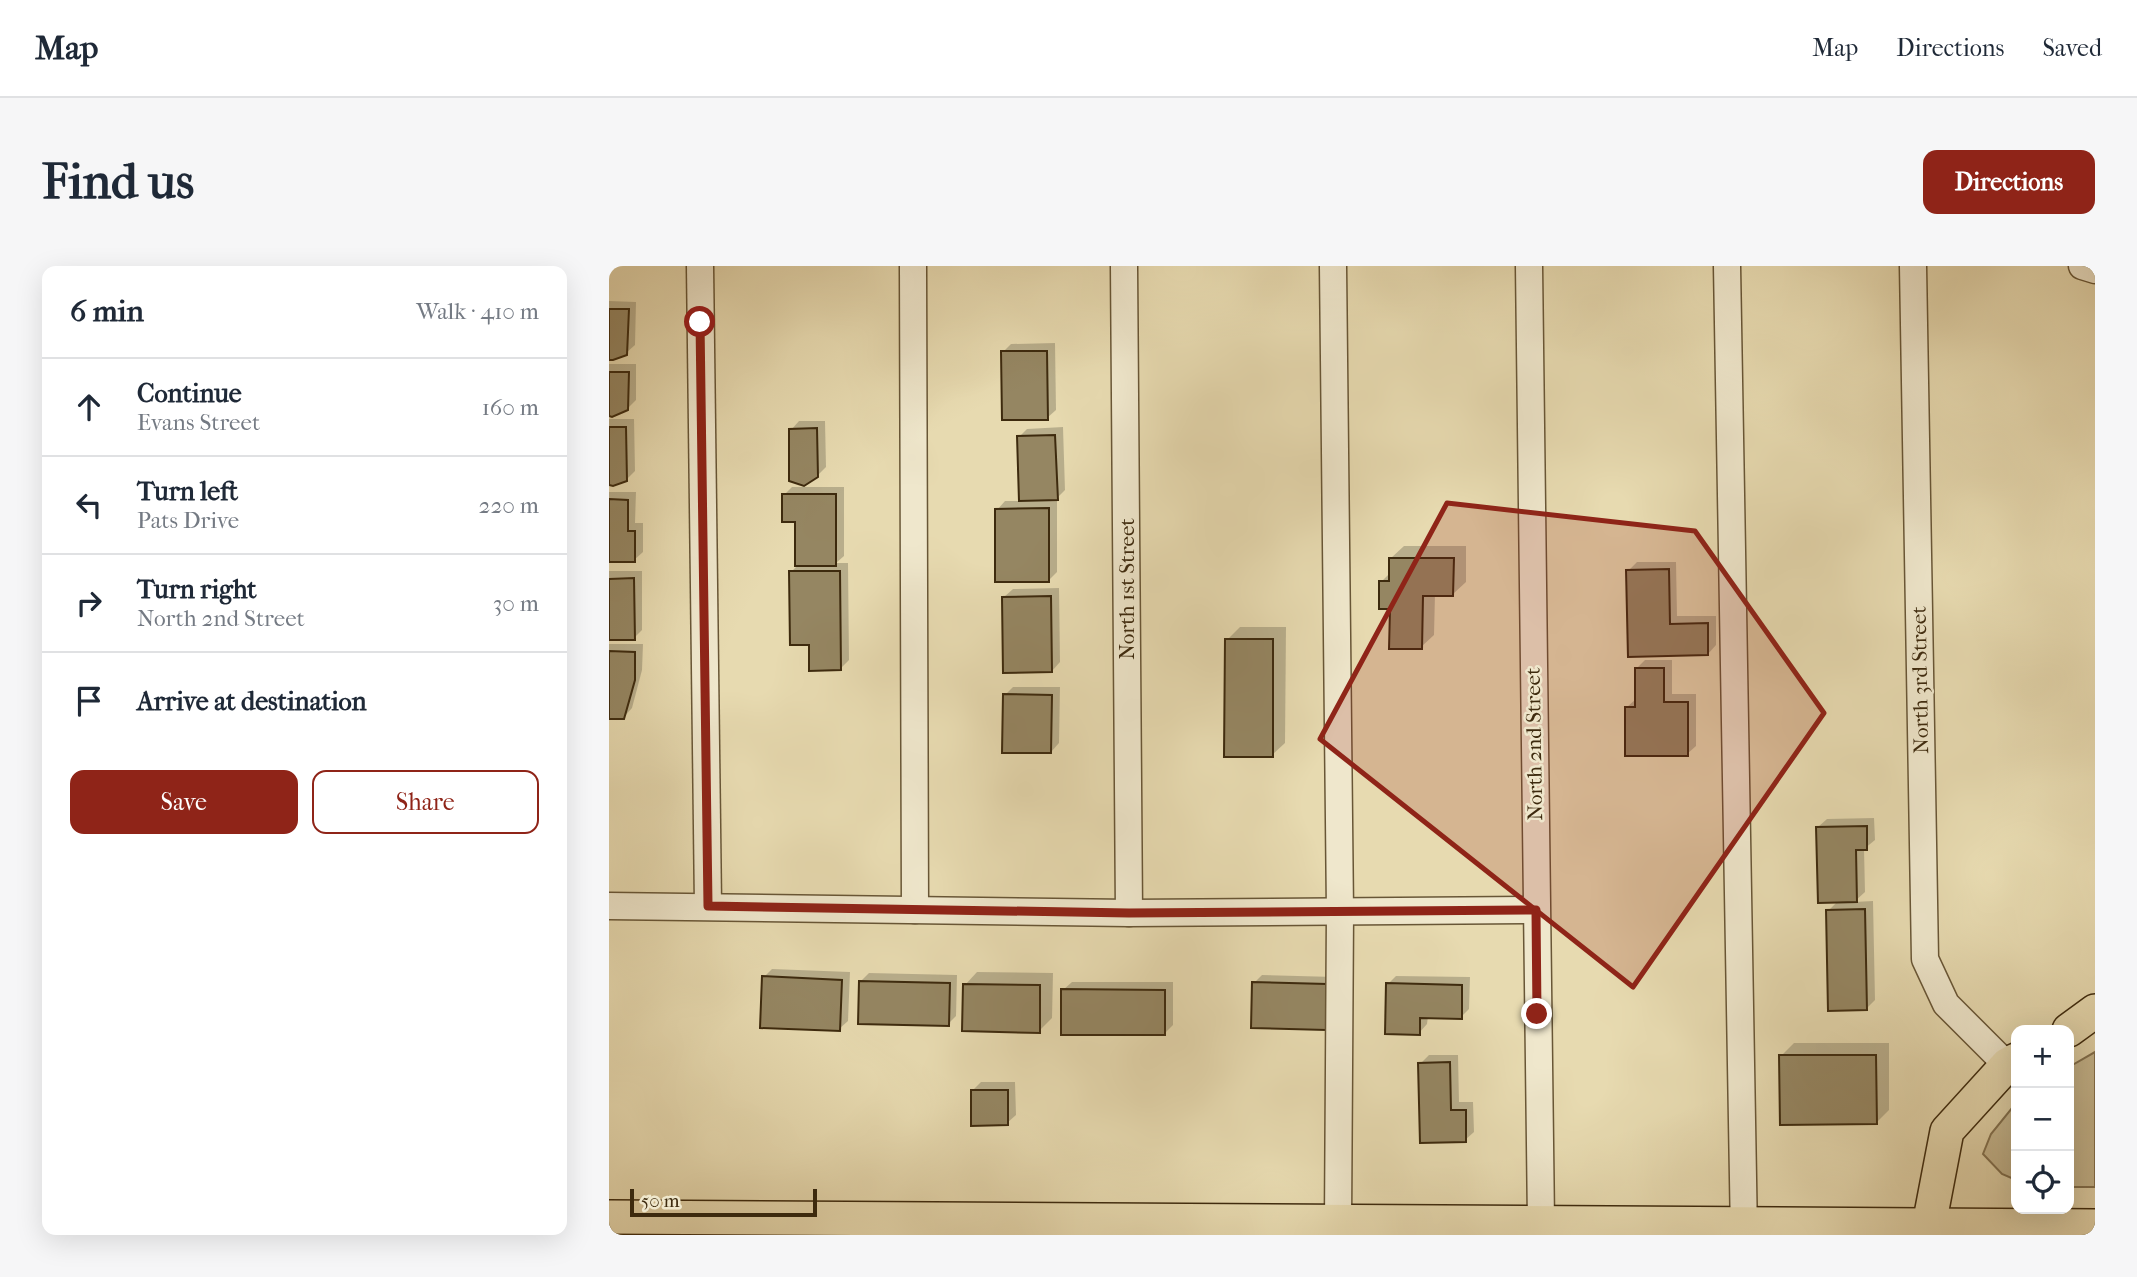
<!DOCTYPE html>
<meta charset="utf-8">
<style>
body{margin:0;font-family:"IM FELL French Canon",serif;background:#f6f6f7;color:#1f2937}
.controls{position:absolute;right:21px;bottom:21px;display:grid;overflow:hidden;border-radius:14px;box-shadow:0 7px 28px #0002}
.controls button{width:63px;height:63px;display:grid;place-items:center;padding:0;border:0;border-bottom:2px solid #e0e1e3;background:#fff;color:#1f2937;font:35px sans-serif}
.scale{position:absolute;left:21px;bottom:18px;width:187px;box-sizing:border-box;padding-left:7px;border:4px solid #3d2a0e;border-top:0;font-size:19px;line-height:24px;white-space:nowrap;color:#3d2a0e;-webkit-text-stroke:5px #efe7cc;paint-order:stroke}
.stop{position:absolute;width:21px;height:21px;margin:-16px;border:5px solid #8f2418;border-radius:50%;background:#fff}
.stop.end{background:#8f2418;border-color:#fff;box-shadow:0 2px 7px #0008}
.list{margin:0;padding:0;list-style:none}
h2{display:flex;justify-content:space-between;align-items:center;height:91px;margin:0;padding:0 28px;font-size:30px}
h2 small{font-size:23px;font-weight:400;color:#747a83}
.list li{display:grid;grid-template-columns:46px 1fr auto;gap:21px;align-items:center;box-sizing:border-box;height:98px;padding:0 28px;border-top:2px solid #e0e1e3}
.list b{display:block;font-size:26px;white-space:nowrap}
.list p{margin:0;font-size:23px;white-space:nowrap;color:#747a83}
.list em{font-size:23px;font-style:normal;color:#747a83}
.actions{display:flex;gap:14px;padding:21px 28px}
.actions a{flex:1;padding:16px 0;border:2px solid #8f2418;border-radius:14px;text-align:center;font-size:24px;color:#8f2418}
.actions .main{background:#8f2418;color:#fff}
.icon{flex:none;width:38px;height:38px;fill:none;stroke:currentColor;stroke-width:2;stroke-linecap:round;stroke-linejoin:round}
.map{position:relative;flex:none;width:1486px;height:969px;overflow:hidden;border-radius:14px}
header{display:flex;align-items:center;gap:42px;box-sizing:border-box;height:98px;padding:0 35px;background:#fff;border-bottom:2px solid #e0e1e3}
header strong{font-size:33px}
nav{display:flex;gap:38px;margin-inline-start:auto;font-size:24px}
.intro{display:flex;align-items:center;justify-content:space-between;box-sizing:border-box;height:168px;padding:0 42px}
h1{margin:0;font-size:49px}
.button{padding:18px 32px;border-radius:14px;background:#8f2418;color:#fff;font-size:24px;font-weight:700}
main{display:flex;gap:42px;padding:0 42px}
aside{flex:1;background:#fff;border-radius:14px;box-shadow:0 7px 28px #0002}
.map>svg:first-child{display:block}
.green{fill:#cabc94;stroke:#847351;stroke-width:2}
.shadow{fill:#0003}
.building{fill:#958662;stroke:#3d2a0e;stroke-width:2}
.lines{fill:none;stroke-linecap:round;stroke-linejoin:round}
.minor-casing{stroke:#685636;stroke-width:29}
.major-casing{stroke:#3d2a0e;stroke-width:36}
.minor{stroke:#efe7cc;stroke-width:26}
.major{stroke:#e7dab0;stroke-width:33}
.route{stroke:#8f2418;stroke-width:9}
.marked{fill:#8f2418;fill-opacity:0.2;stroke:#8f2418;stroke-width:5;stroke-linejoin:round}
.labels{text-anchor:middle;stroke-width:5;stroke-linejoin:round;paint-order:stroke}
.street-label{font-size:21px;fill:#3d2a0e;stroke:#efe7cc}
</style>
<header>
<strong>Map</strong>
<nav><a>Map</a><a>Directions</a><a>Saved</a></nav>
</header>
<div class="intro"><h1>Find us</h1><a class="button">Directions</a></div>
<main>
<aside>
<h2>6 min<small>Walk · 410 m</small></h2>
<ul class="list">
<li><svg class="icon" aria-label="ahead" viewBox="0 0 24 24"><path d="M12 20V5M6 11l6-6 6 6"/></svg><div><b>Continue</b><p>Evans Street</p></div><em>160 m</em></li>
<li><svg class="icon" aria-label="left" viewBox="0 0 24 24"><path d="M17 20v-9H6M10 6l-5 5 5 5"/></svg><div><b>Turn left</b><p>Pats Drive</p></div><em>220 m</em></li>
<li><svg class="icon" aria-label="right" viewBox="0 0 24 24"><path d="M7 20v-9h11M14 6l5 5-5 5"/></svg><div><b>Turn right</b><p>North 2nd Street</p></div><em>30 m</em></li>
<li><svg class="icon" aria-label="arrive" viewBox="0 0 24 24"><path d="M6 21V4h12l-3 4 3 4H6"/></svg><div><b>Arrive at destination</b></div></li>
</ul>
<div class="actions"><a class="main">Save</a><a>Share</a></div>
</aside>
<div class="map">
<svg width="1486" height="969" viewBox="0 0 1486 969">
<rect width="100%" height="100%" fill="#e7dab0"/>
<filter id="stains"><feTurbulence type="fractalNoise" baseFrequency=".00286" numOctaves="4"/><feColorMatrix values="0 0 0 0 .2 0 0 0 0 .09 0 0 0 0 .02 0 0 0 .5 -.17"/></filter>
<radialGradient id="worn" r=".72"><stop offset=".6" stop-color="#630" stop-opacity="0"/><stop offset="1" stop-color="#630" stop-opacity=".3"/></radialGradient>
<g class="green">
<polygon points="1486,786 1486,921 1460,921 1460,801"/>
<polygon points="1407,837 1407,914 1393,908 1374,888 1382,868"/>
</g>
<g class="shadow">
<polygon points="0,35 27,36 26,79 17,87 0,92"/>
<polygon points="446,77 447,144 438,152 394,86 402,78"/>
<polygon points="0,98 27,98 27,134 18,143 0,148"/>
<polygon points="0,153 25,153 26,205 17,214 0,217"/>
<polygon points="190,155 216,155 217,201 208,210 182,164"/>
<polygon points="454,161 456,224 445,235 448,235 448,306 440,314 388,244 396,235 412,235 410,171 418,163"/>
<polygon points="183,221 235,221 235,290 227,297 239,297 240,394 231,403 202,377 182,306 188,300 188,254 175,229"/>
<polygon points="0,226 27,226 26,257 34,257 34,286 25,294 0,294"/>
<polygon points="795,280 857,280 857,316 844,328 826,328 825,369 812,381 783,342 772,316 782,306 782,292"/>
<polygon points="1028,296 1067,296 1068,350 1107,350 1107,379 1099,388 1020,389 1019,305"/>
<polygon points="0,305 33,305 33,364 25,372 0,373"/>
<polygon points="450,322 451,396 443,405 395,331 404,323"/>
<polygon points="631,361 677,361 676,477 663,489 618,374"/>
<polygon points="0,378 34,378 33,404 23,442 15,451 0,451"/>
<polygon points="1036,394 1063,394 1063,428 1087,428 1087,480 1078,488 1018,441 1027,433 1028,402"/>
<polygon points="404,421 451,421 450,477 442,486 396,429"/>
<polygon points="1265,552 1266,574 1255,583 1256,626 1245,636 1264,635 1266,734 1258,742 1219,645 1230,634 1209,561 1218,553"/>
<polygon points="163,703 241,706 239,755 230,763 155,711"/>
<polygon points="368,706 444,707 443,752 430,765 356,719"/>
<polygon points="260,707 348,709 347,750 339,758 252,715"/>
<polygon points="653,709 726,711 724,753 716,762 645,717"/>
<polygon points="787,710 861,711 860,743 852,751 819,750 818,758 810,767 779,718"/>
<polygon points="463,716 564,716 564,759 556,767 454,724"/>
<polygon points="1185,777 1280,777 1280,844 1267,857 1172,790"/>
<polygon points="820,789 849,789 850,836 864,836 865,866 856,874 811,798"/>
<polygon points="372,816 406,816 407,849 398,857 363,825"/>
</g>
<g class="building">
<polygon points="0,43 20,43 18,89 4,94 0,94"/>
<polygon points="392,85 438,85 439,154 393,154"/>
<polygon points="0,106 20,106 19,144 3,151 0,150"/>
<polygon points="0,161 17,161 18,215 4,220 0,219"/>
<polygon points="208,162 209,211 195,220 180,215 180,163"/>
<polygon points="446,169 449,234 410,235 408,170"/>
<polygon points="173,228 227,228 227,300 186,300 186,256 173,256"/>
<polygon points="0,233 19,234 19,265 26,265 26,296 0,296"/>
<polygon points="440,242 440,316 386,316 386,243"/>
<polygon points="780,292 845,292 844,330 814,330 813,383 780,383 781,343 770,343 770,315 780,315"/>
<polygon points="1060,303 1061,358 1099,357 1099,389 1019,391 1017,304"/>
<polygon points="180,305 231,305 232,404 200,405 200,379 181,379"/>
<polygon points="25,312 26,374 0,374 0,313"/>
<polygon points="442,330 443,406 394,407 393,331"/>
<polygon points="616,373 664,373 664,491 615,491"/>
<polygon points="0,385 26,386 26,414 15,453 0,453"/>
<polygon points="1026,402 1055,402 1055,436 1079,436 1079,490 1016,490 1016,441 1026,441"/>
<polygon points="394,428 443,429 442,487 393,487"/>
<polygon points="1258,560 1258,584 1247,584 1248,636 1209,637 1207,561"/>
<polygon points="1256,643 1258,744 1219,745 1217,644"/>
<polygon points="153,710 233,714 231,765 151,762"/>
<polygon points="250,715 341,717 340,760 249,758"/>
<polygon points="643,716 718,718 717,764 642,762"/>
<polygon points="777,717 853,719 853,753 811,752 811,769 776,768"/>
<polygon points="354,718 431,719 431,767 353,765"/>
<polygon points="452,723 556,724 556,769 452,769"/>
<polygon points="1170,789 1267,789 1268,858 1171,859"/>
<polygon points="841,796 842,844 857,844 857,876 811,877 809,797"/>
<polygon points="362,824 399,824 399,859 362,860"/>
</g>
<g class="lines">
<defs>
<g id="minor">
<polyline points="91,0 99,640"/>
<polyline points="304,0 306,644"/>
<polyline points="515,0 520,647"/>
<polyline points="724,0 731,646 729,956"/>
<polyline points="920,0 932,957"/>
<polyline points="1118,0 1135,969"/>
<polyline points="1304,0 1316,693 1337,738 1398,799"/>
<polyline points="1473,0 1486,4"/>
<polyline points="0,640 520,647 927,644"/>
</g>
<g id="major">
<polyline points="1460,764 1486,745"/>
<polyline points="0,951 1486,960"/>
<polyline points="1320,969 1320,959 1338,865 1398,799 1407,794"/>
</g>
</defs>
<use href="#minor" class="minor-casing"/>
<use href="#major" class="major-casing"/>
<use href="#minor" class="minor"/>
<use href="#major" class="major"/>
</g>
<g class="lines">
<polyline class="route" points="91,56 99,640 520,647 927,644 928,748"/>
</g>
<path class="marked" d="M838 237 1086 265 1215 447 1024 721 711 473Z"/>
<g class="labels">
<g class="street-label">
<text transform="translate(518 323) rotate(-90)" y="7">North 1st Street</text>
<text transform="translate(1311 414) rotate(-91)" y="7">North 3rd Street</text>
<text transform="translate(925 478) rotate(-91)" y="7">North 2nd Street</text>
</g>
</g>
<rect width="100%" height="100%" filter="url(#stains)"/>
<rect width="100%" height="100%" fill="url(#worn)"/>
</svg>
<div class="controls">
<button>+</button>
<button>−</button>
<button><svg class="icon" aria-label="locate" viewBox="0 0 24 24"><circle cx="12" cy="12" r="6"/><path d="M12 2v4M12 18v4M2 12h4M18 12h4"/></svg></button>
</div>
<div class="scale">50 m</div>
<div class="stop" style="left:91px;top:56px"></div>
<div class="stop end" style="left:928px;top:748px"></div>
</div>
</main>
